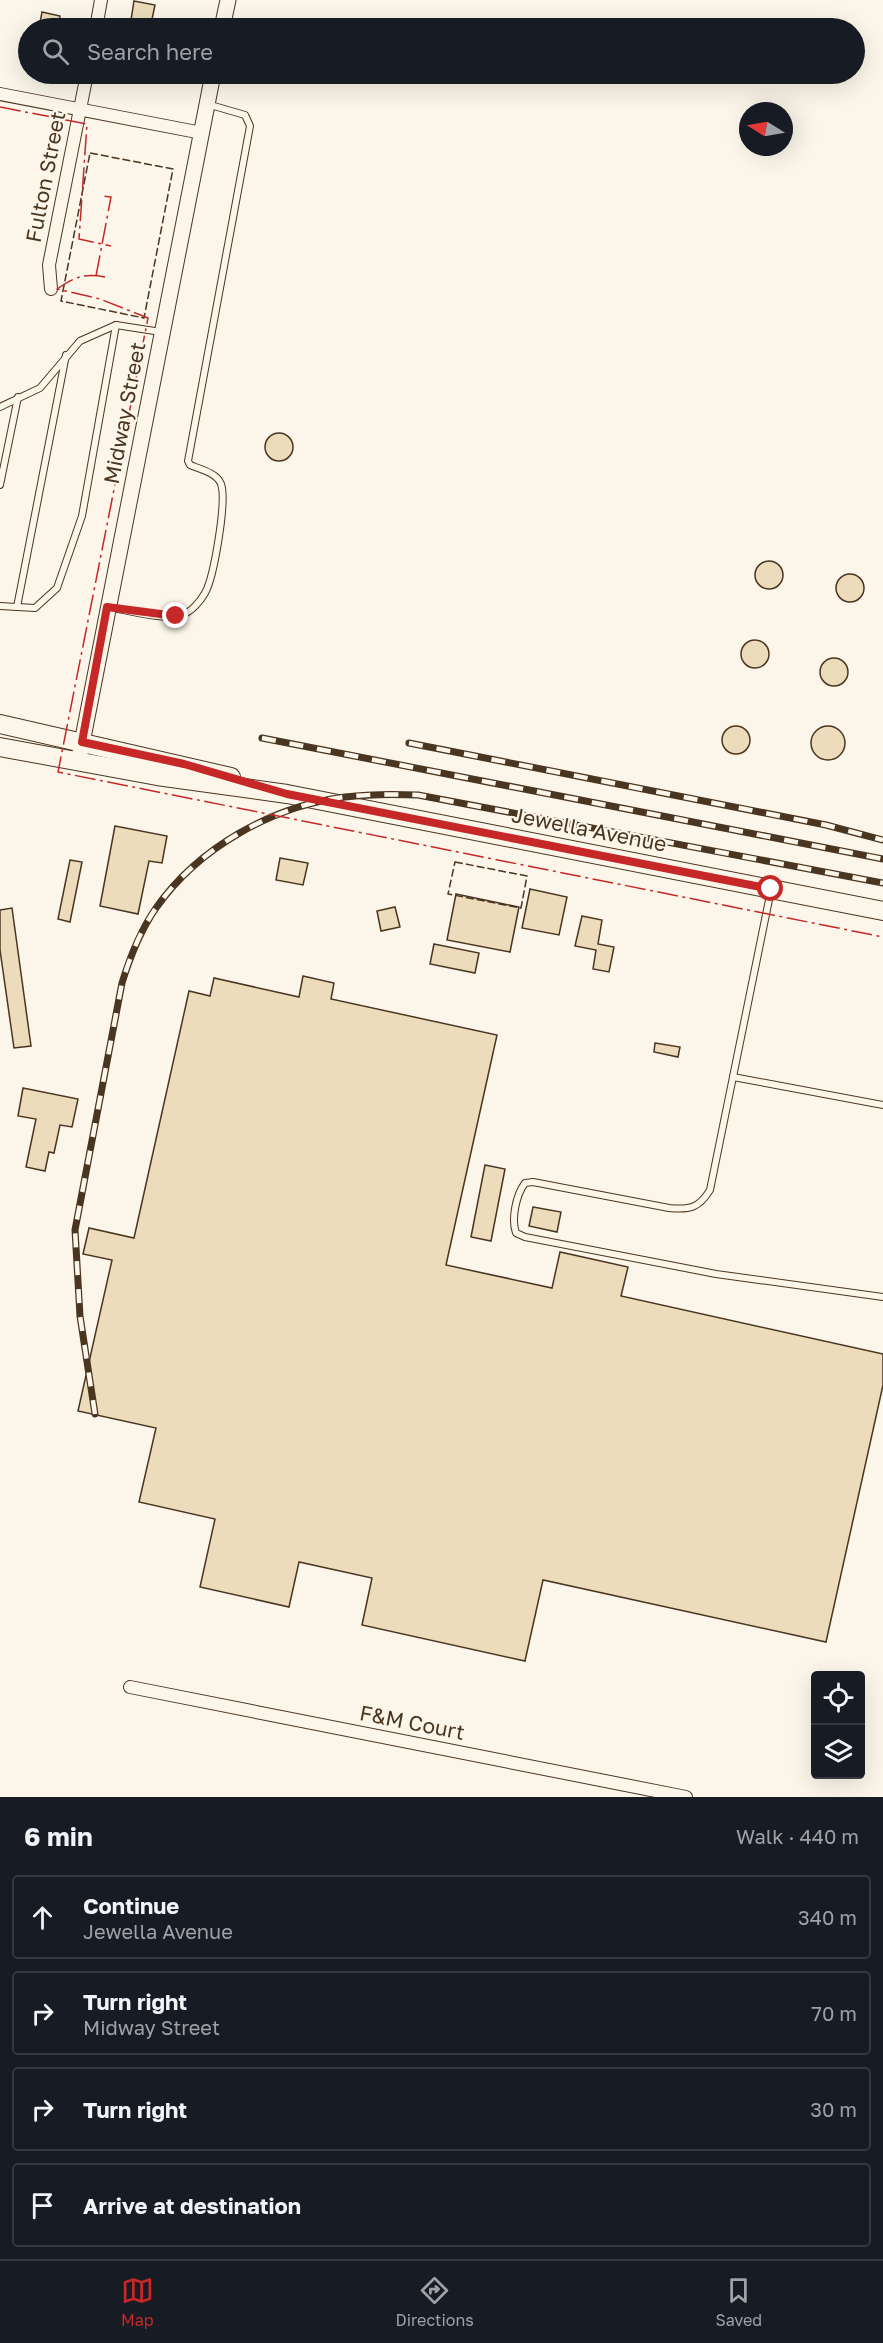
<!DOCTYPE html>
<meta charset="utf-8">
<style>
body{margin:0;font-family:"Golos Text",sans-serif;background:#242831;color:#f1f3f6}
.controls{position:absolute;right:18px;bottom:18px;display:grid;overflow:hidden;border-radius:6px;box-shadow:0 6px 24px #0002}
.controls button{width:54px;height:54px;display:grid;place-items:center;padding:0;border:0;border-bottom:2px solid #363941;background:#171b24;color:#f1f3f6;font:30px sans-serif}
.compass{position:absolute;left:739px;top:102px;width:54px;height:54px;border-radius:50%;background:#171b24;box-shadow:0 6px 24px #0002;rotate:281deg}
.stop{position:absolute;width:18px;height:18px;margin:-14px;border:4px solid #c62828;border-radius:50%;background:#fff}
.stop.end{background:#c62828;border-color:#fff;box-shadow:0 2px 6px #0008}
.list{margin:0;padding:0;list-style:none}
h2{display:flex;justify-content:space-between;align-items:center;height:78px;margin:0;padding:0 24px;font-size:26px}
h2 small{font-size:20px;font-weight:400;color:#9ea1a6}
.list li{display:grid;grid-template-columns:39px 1fr auto;gap:18px;align-items:center;box-sizing:border-box;height:84px;margin:0 12px 12px;padding:0 12px;border:2px solid #363941;border-radius:6px}
.list b{display:block;font-size:22px;white-space:nowrap}
.list p{margin:0;font-size:20px;white-space:nowrap;color:#9ea1a6}
.list em{font-size:20px;font-style:normal;color:#9ea1a6}
.icon{flex:none;width:33px;height:33px;fill:none;stroke:currentColor;stroke-width:2;stroke-linecap:round;stroke-linejoin:round}
.map{position:relative;flex:none;width:883px;height:1797px;overflow:hidden}
.search{position:absolute;background:#171b24;box-shadow:0 6px 24px #0002;left:18px;right:18px;top:18px;height:66px;display:flex;align-items:center;gap:15px;box-sizing:border-box;padding:0 21px;border-radius:33px;color:#9ea1a6;font-size:22px}
.sheet{height:462px;background:#171b24}
nav{display:flex;justify-content:space-around;align-items:center;box-sizing:border-box;height:84px;border-top:2px solid #363941;background:#171b24;font-size:16px;color:#9ea1a6}
nav a{display:grid;justify-items:center;gap:3px}
nav .on{color:#c62828}
.map>svg:first-child{display:block}
.building{fill:#ecdcbc;stroke:#4a3520;stroke-width:1.5}
.lines{fill:none;stroke-linecap:round;stroke-linejoin:round}
.service-casing{stroke:#4a3520;stroke-width:8}
.minor-casing{stroke:#4a3520;stroke-width:14}
.tertiary-casing{stroke:#4a3520;stroke-width:17}
.secondary-casing{stroke:#4a3520;stroke-width:20}
.service{stroke:#fbf6e9;stroke-width:6}
.minor{stroke:#fbf6e9;stroke-width:12}
.tertiary{stroke:#fbf6e9;stroke-width:15}
.secondary{stroke:#fbf6e9;stroke-width:18}
.rail-casing{stroke:#4a3520;stroke-width:7}
.rail{stroke:#fbf6e9;stroke-width:4.5;stroke-dasharray:14;stroke-linecap:butt}
.fence{stroke:#4a3520;stroke-width:1.5;stroke-dasharray:8 3;stroke-linecap:butt}
.power{stroke:#c62828;stroke-width:1.5;stroke-dasharray:21 4.5 3 4.5;stroke-linecap:butt}
.route{stroke:#c62828;stroke-width:8}
.labels{text-anchor:middle;stroke-width:4.5;stroke-linejoin:round;paint-order:stroke}
.street-label{font-size:21px;fill:#4a3520;stroke:#fbf6e9}
</style>
<div class="map">
<svg width="883" height="1797" viewBox="0 0 883 1797">
<rect width="100%" height="100%" fill="#fbf6e9"/>
<g class="building">
<polygon points="134,1 155,5 151,24 131,20"/>
<polygon points="42,12 60,16 58,28 39,28"/>
<polygon points="137,74 162,74 161,81 136,77"/>
<circle cx="279" cy="447" r="14"/>
<circle cx="769" cy="575" r="14"/>
<circle cx="850" cy="588" r="14"/>
<circle cx="755" cy="654" r="14"/>
<circle cx="834" cy="672" r="14"/>
<circle cx="736" cy="740" r="14"/>
<circle cx="828" cy="743" r="17"/>
<polygon points="115,826 167,836 162,863 149,861 138,914 100,906"/>
<polygon points="280,858 308,863 303,885 276,880"/>
<polygon points="70,860 82,862 70,922 58,919"/>
<polygon points="530,889 567,897 559,935 522,928"/>
<polygon points="456,894 519,907 510,952 447,940"/>
<polygon points="395,907 400,927 381,931 377,911"/>
<polygon points="12,908 31,1046 14,1048 0,950 0,910"/>
<polygon points="582,916 602,920 598,944 614,947 609,972 593,969 596,950 575,946"/>
<polygon points="434,944 479,953 475,973 430,964"/>
<polygon points="303,976 334,983 331,999 497,1035 446,1265 552,1288 560,1252 628,1267 621,1296 883,1354 883,1385 826,1642 543,1580 525,1661 362,1625 372,1578 299,1562 289,1607 200,1587 215,1519 139,1502 156,1428 78,1411 112,1260 83,1254 89,1228 134,1238 189,991 210,996 214,978 299,997"/>
<polygon points="655,1043 680,1047 678,1057 654,1052"/>
<polygon points="23,1088 78,1099 72,1127 60,1125 54,1153 49,1152 45,1171 26,1167 36,1119 18,1116"/>
<polygon points="485,1165 505,1169 491,1241 471,1237"/>
<polygon points="533,1207 561,1212 557,1232 529,1226"/>
</g>
<g class="lines">
<defs>
<g id="service">
<polyline points="0,407 40,388 80,341 116,325 161,332"/>
<polyline points="0,485 18,397"/>
<polyline points="0,606 35,608 57,588 82,516 116,325"/>
<polyline points="17,607 66,355"/>
<path d="M108 607C126 610 165 621 182 615 191 612 200 602 205 593 214 577 227 501 221 484 217 473 200 469 190 465L188 461 250 126 245 115 207 104"/>
<path d="M771 890 710 1190C699 1208 690 1210 669 1208L533 1182 525 1183C516 1195 511 1219 516 1233L525 1237 716 1274 883 1297"/>
<polyline points="733,1077 883,1105"/>
</g>
<g id="minor">
<polyline points="96,28 101,0"/>
<polyline points="0,94 202,133"/>
<polyline points="51,289 49,265 87,74"/>
<polyline points="130,1687 686,1797"/>
</g>
<g id="tertiary">
<polyline points="222,28 228,0"/>
<polyline points="80,753 213,74"/>
</g>
<g id="secondary">
<polyline points="0,724 231,777"/>
<polyline points="0,747 157,776 287,794 883,911"/>
</g>
</defs>
<use href="#service" class="service-casing"/>
<use href="#minor" class="minor-casing"/>
<use href="#tertiary" class="tertiary-casing"/>
<use href="#secondary" class="secondary-casing"/>
<use href="#service" class="service"/>
<use href="#minor" class="minor"/>
<use href="#tertiary" class="tertiary"/>
<use href="#secondary" class="secondary"/>
<defs>
<g id="rail">
<polyline points="262,738 883,859"/>
<polyline points="409,743 826,825 883,840"/>
<path d="M95 1414 80 1316 75 1230 122 983C130 957 140 931 156 908 198 848 272 806 345 797 369 794 394 794 418 795L883 883"/>
</g>
</defs>
<use href="#rail" class="rail-casing"/>
<use href="#rail" class="rail"/>
<g class="fence">
<polygon points="90,153 173,169 144,318 61,301"/>
<polygon points="455,862 527,876 521,908 448,894"/>
</g>
<g class="power">
<polyline points="0,107 87,124 79,239 111,246"/>
<polyline points="96,276 111,197 103,196"/>
<path d="M105 277C85 273 74 277 57 289L100 299 148 318 58 772 883 937"/>
</g>
</g>
<g class="lines">
<polyline class="route" points="176,616 107,607 82,742 184,764 287,794 771,889"/>
</g>
<g class="labels">
<g class="street-label">
<text transform="translate(46 177) rotate(-79)" y="7">Fulton Street</text>
<text transform="translate(125 413) rotate(-79)" y="7">Midway Street</text>
<text transform="translate(589 830) rotate(11)" y="7">Jewella Avenue</text>
<text transform="translate(412 1723) rotate(11)" y="7">F&amp;M Court</text>
</g>
</g>
</svg>
<div class="controls">
<button><svg class="icon" aria-label="locate" viewBox="0 0 24 24"><circle cx="12" cy="12" r="6"/><path d="M12 2v4M12 18v4M2 12h4M18 12h4"/></svg></button>
<button><svg class="icon" aria-label="layers" viewBox="0 0 24 24"><path d="M12 4l9 5-9 5-9-5zM3 14l9 5 9-5"/></svg></button>
</div>
<svg class="compass" viewBox="-18 -18 36 36"><path d="M0-13l5 13h-10z" fill="#e53935"/><path d="M0 13l5-13h-10z" fill="#9ea1a6"/></svg>
<div class="stop" style="left:771px;top:889px"></div>
<div class="stop end" style="left:176px;top:616px"></div>
<div class="search"><svg class="icon" aria-label="search" viewBox="0 0 24 24"><circle cx="10" cy="10" r="6"/><path d="M15 15l6 6"/></svg>Search here</div>
</div>
<section class="sheet">
<h2>6 min<small>Walk · 440 m</small></h2>
<ul class="list">
<li><svg class="icon" aria-label="ahead" viewBox="0 0 24 24"><path d="M12 20V5M6 11l6-6 6 6"/></svg><div><b>Continue</b><p>Jewella Avenue</p></div><em>340 m</em></li>
<li><svg class="icon" aria-label="right" viewBox="0 0 24 24"><path d="M7 20v-9h11M14 6l5 5-5 5"/></svg><div><b>Turn right</b><p>Midway Street</p></div><em>70 m</em></li>
<li><svg class="icon" aria-label="right" viewBox="0 0 24 24"><path d="M7 20v-9h11M14 6l5 5-5 5"/></svg><div><b>Turn right</b></div><em>30 m</em></li>
<li><svg class="icon" aria-label="arrive" viewBox="0 0 24 24"><path d="M6 21V4h12l-3 4 3 4H6"/></svg><div><b>Arrive at destination</b></div></li>
</ul>
</section>
<nav>
<a class="on"><svg class="icon" aria-label="map" viewBox="0 0 24 24"><path d="M3 6l6-2 6 2 6-2v14l-6 2-6-2-6 2zM9 4v14M15 6v14"/></svg>Map</a>
<a><svg class="icon" aria-label="directions" viewBox="0 0 24 24"><path d="M12 3l9 9-9 9-9-9zM9 14v-3h6M13 9l2 2-2 2"/></svg>Directions</a>
<a><svg class="icon" aria-label="saved" viewBox="0 0 24 24"><path d="M7 4h10v16l-5-4-5 4z"/></svg>Saved</a>
</nav>
